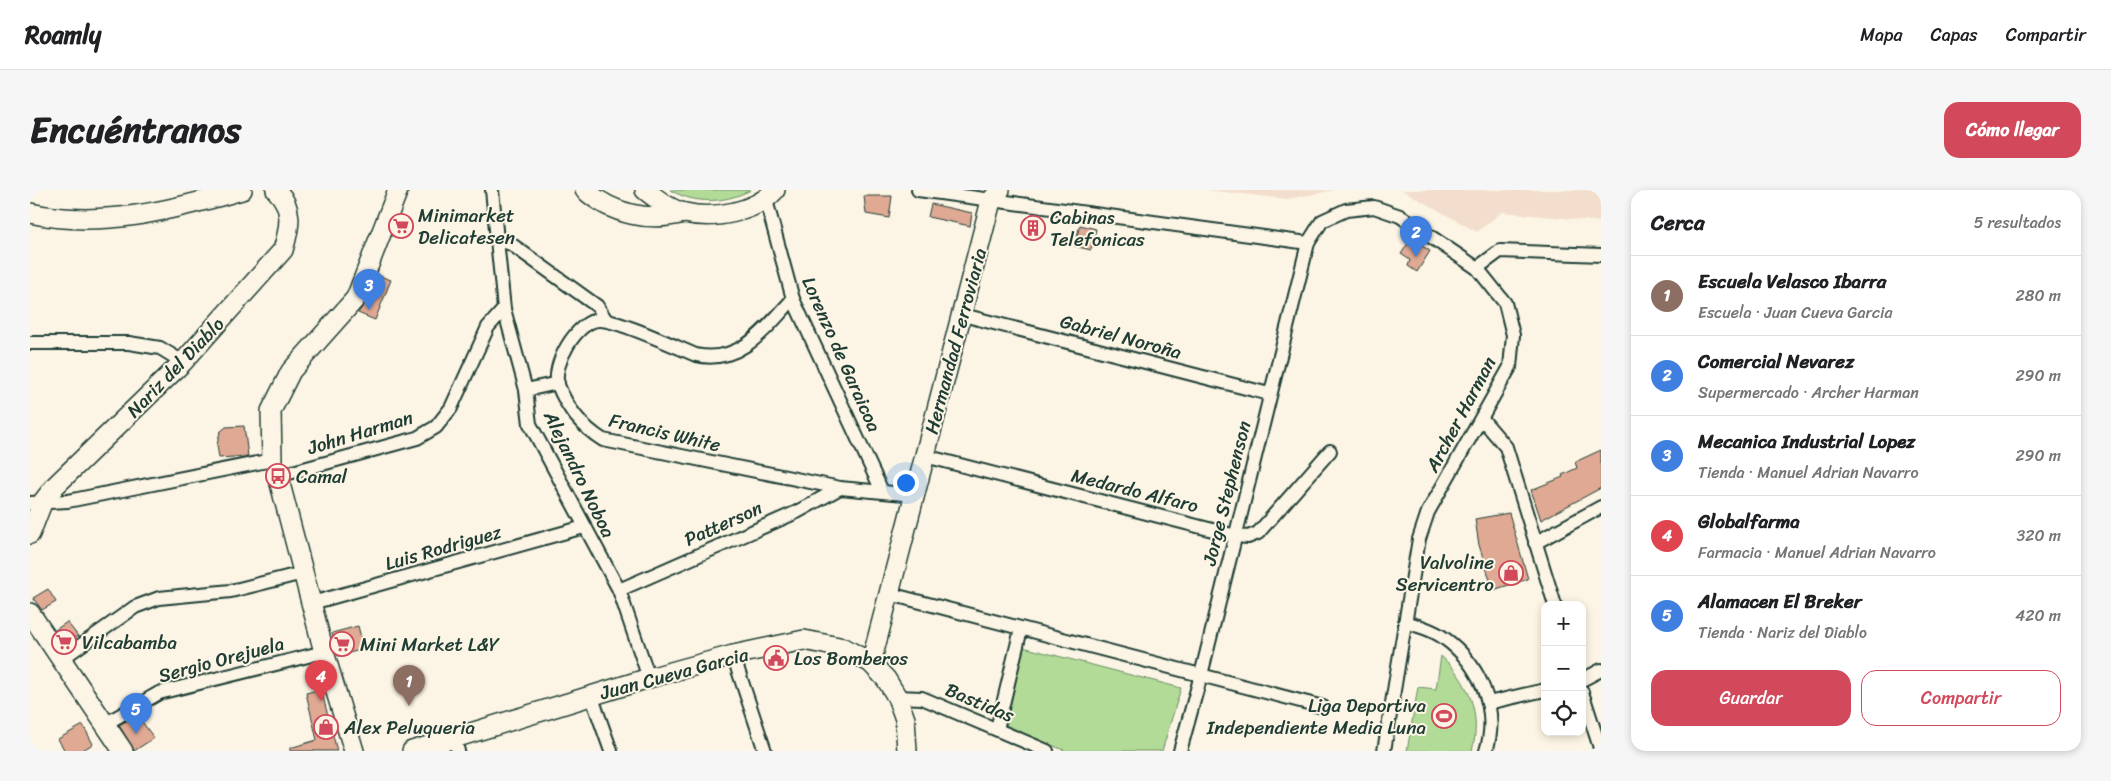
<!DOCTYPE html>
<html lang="es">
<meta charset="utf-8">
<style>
body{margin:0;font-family:Sriracha,sans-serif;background:#f6f6f6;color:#202124}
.controls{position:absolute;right:15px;bottom:15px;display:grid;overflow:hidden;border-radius:10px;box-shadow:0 2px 8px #0003}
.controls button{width:45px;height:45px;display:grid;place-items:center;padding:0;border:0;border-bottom:1px solid #e0e0e0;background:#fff;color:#202124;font:25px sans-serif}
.you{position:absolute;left:875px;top:292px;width:18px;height:18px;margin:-12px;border:4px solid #fff;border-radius:50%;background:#1a73e8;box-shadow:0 0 0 8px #1a73e833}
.badge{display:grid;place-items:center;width:32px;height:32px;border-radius:50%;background:#d1495b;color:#fff;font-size:16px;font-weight:700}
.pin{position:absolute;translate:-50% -41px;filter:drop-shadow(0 1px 2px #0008)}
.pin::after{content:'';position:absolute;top:26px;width:18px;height:15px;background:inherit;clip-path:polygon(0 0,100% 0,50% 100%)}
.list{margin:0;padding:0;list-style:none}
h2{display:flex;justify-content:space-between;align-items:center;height:65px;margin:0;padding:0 20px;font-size:21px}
h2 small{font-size:16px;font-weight:400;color:#757577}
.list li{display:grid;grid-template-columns:32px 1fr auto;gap:15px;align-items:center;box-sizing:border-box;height:80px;padding:0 20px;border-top:1px solid #e0e0e0}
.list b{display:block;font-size:19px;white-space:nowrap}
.list p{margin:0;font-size:16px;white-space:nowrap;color:#757577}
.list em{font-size:16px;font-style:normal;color:#757577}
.actions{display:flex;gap:10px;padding:15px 20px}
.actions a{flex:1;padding:11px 0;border:1px solid #d1495b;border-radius:15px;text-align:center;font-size:18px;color:#d1495b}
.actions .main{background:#d1495b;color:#fff}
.icon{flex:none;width:28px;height:28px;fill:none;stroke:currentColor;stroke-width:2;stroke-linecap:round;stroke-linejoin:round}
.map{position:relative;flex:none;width:1571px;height:561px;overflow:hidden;border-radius:15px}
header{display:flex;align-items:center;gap:30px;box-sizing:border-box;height:70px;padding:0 25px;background:#fff;border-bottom:1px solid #e0e0e0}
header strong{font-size:24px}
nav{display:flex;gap:28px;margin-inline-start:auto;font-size:18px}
.intro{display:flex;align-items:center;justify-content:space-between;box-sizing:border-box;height:120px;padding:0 30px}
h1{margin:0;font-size:35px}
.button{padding:12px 22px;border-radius:15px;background:#d1495b;color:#fff;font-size:18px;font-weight:700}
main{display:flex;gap:30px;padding:0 30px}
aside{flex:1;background:#fff;border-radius:15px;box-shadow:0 2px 8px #0003}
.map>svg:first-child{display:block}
.built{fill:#f3decd}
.green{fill:#b2db98;stroke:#688c66}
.building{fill:#dfa994;stroke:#1f3d34}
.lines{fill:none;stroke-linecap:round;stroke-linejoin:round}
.street-casing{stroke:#1f3d34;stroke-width:16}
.secondary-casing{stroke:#1f3d34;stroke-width:22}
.street{stroke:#fcf5e5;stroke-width:12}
.secondary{stroke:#fcf5e5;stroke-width:19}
.labels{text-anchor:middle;stroke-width:4;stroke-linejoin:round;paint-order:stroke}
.poi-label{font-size:19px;fill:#1f3d34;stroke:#fcf5e5;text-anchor:start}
.street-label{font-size:19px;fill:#1f3d34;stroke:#fcf5e5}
</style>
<header>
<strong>Roamly</strong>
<nav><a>Mapa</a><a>Capas</a><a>Compartir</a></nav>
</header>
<div class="intro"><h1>Encuéntranos</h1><a class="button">Cómo llegar</a></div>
<main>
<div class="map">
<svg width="1571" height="561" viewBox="0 0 1571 561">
<rect width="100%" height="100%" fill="#fcf5e5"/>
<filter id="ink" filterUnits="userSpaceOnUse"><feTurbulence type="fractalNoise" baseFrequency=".02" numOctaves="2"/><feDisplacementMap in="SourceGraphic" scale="10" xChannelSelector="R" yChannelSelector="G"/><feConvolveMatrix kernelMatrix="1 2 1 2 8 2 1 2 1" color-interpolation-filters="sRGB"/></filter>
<g filter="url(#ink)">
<g class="built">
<polygon points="1175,0 1305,0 1258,9"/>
<polygon points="1372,0 1571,0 1571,32 1472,22 1447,42"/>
</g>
<g class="green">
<path d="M640 0H721C695 13 666 15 640 0Z"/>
<polygon points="993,457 1151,498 1132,561 1036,561 976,536"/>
<path d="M1411 466C1439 491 1452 524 1442 561H1377L1388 497 1406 499Z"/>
</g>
<g class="building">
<polygon points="834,6 862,6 859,28 836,24"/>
<polygon points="901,14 942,23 940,36 898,27"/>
<polygon points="997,29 1011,31 1009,46 995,44"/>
<polygon points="1050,35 1066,39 1061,60 1044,56"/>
<polygon points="1381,49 1400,61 1387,82 1378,76 1380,70 1371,64"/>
<polygon points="347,85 361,90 345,130 328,123 336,112"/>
<polygon points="214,236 218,266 189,268 187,255 190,242 196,237"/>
<polygon points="1571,260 1571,298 1511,330 1501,300 1533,287 1532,285 1547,278 1545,272"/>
<polygon points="1479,323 1498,389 1463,400 1449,355 1445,329"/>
<polygon points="18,399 26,412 12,420 3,408"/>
<polygon points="37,432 48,446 35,455 25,440"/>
<polygon points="328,436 334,459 308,466 302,443"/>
<polygon points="291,499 307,561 260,561 260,558 287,550 276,503"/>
<polygon points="107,525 124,548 104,561 89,535"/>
<polygon points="53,535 63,554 51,561 35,561 28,549"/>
</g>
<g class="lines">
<defs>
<g id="street">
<polyline points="462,0 474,119 496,200 500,234 589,400 619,488"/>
<polyline points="888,0 1278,53"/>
<polyline points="736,10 763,109 852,301"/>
<polyline points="467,49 481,54 567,116 576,130"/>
<polyline points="1447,78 1470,61 1571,65"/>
<path d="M763 109C736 138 710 175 666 165 646 157 586 129 569 130 547 130 521 176 528 195 537 218 552 237 573 250L810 298 885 305"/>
<polyline points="933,125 1239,204"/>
<polyline points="0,153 99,153 130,158 153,172"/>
<polyline points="496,200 528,193"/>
<polyline points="1452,229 1476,257 1525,415"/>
<polyline points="895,266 1206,346 1218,347 1228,343 1300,261"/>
<polyline points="0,313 38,311 242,270 248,286 387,248 406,237 421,218 458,137 474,119"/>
<polyline points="1505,353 1571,317"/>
<polyline points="589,400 767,322 810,298"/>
<polyline points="860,404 1293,517"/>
<polyline points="282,413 554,337"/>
<path d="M1375 432C1389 436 1403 440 1414 448 1449 473 1470 519 1456 561"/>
<polyline points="703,465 735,561"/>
<polyline points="30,470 105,417 129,408 201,401 273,383"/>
<polyline points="1552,490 1571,480"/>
<polyline points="1552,502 1571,561"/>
<polyline points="561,505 581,561"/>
<polyline points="867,507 892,508 1017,561"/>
<polyline points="1458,513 1515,500"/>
<polyline points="75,534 129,503 294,462"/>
<polyline points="967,539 991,439"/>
<polyline points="424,548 428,561"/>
<polyline points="1150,561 1171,485 1278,53 1292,31 1316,20 1344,17 1370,26 1447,78 1475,113 1483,145 1480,177 1398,322 1389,349 1354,561"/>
</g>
<g id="secondary">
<path d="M555 0C583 25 619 32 654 23"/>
<path d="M615 0C627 9 640 20 655 23 683 30 726 22 745 0"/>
<path d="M0 23C70 39 144 20 212 0"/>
<polyline points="242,270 241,221 261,181 326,108 368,0"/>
<polyline points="248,286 294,462 324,561"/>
<path d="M0 344 12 313 25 296 153 172 253 60C260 37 264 18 246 0"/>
<polyline points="0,423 93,561"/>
<polyline points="841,473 961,11 970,0"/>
<polyline points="382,561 619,488 703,465 774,450 814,458 841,473 856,489 867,507 875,529 877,561"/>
</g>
</defs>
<use href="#street" class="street-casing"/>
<use href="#secondary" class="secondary-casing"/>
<use href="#street" class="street"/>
<use href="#secondary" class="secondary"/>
</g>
</g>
<defs>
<symbol id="supermarket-ring" viewBox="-11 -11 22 22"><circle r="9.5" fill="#fcf5e5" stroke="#d1495b" stroke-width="1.5"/><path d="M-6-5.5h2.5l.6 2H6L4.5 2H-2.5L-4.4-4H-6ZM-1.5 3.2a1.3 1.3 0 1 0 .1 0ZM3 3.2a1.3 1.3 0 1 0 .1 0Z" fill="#d1495b"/></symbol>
<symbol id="building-ring" viewBox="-11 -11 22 22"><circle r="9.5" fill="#fcf5e5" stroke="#d1495b" stroke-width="1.5"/><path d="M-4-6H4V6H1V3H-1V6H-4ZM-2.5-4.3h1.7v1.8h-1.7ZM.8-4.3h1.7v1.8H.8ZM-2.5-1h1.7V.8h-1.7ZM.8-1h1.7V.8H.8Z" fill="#d1495b"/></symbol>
<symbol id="bus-ring" viewBox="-11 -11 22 22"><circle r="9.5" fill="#fcf5e5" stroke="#d1495b" stroke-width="1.5"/><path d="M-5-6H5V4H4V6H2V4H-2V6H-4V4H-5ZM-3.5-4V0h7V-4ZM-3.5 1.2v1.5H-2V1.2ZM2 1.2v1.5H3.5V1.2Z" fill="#d1495b"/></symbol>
<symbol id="shop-ring" viewBox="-11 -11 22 22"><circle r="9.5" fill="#fcf5e5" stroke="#d1495b" stroke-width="1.5"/><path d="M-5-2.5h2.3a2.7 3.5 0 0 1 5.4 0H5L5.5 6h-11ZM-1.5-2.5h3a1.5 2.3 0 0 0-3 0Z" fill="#d1495b"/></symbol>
<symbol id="civic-ring" viewBox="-11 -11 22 22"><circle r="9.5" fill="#fcf5e5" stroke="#d1495b" stroke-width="1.5"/><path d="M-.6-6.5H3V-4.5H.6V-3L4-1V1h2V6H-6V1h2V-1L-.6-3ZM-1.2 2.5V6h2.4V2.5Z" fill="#d1495b"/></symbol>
<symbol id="stadium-ring" viewBox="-11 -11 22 22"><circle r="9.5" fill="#fcf5e5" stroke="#d1495b" stroke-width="1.5"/><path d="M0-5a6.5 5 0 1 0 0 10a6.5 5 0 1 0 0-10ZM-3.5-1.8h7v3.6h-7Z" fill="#d1495b"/></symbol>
</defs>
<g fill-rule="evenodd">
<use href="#supermarket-ring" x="357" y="22" width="28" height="28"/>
<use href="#building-ring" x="989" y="24" width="28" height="28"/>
<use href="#bus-ring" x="234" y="272" width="28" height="28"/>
<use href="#shop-ring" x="1467" y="369" width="28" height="28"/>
<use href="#supermarket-ring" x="20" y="438" width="28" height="28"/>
<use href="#supermarket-ring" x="298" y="440" width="28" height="28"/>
<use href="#civic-ring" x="732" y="454" width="28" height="28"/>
<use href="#stadium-ring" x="1400" y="512" width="28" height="28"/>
<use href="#shop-ring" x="282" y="523" width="28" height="28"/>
</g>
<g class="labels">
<g class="poi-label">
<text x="388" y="32">Minimarket<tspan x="388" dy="22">Delicatesen</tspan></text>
<text x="1020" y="34">Cabinas<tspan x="1020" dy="22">Telefonicas</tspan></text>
<text x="266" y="293">Camal</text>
<text x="1464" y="379" text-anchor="end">Valvoline<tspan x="1464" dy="22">Servicentro</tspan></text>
<text x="52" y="459">Vilcabamba</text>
<text x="330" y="461">Mini Market L&amp;Y</text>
<text x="764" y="475">Los Bomberos</text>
<text x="1396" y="522" text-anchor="end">Liga Deportiva<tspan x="1396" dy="22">Independiente Media Luna</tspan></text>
<text x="314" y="544">Alex Peluqueria</text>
</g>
<g class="street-label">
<text transform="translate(1091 146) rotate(15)" y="7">Gabriel Noroña</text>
<text transform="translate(925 151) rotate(-75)" y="7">Hermandad Ferroviaria</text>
<text transform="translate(812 164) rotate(66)" y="7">Lorenzo de Garaicoa</text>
<text transform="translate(145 177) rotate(-46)" y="7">Nariz del Diablo</text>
<text transform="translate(1430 224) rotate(-62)" y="7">Archer Harman</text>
<text transform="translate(330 242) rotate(-17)" y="7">John Harman</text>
<text transform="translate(635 242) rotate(13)" y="7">Francis White</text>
<text transform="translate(550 284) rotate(64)" y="7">Alejandro Noboa</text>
<text transform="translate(1105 300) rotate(14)" y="7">Medardo Alfaro</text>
<text transform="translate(1196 303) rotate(-76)" y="7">Jorge Stephenson</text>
<text transform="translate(693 333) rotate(-24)" y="7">Patterson</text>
<text transform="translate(413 357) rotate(-16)" y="7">Luis Rodriguez</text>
<text transform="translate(191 469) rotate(-15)" y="7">Sergio Orejuela</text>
<text transform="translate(644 483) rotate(-15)" y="7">Juan Cueva Garcia</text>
<text transform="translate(950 512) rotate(23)" y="7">Bastidas</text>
</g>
</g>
</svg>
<div class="controls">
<button>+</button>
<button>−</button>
<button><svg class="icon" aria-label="locate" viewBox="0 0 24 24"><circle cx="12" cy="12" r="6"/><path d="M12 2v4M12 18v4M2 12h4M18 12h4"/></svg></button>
</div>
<div class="you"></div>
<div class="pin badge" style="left:379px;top:516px;background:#8d6e63">1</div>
<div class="pin badge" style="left:1386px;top:67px;background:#3f7fe0">2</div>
<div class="pin badge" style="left:339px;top:120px;background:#3f7fe0">3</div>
<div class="pin badge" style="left:291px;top:511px;background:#e0444e">4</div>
<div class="pin badge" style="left:106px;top:544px;background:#3f7fe0">5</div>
</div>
<aside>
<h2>Cerca<small>5 resultados</small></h2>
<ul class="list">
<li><span class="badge" style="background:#8d6e63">1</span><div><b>Escuela Velasco Ibarra</b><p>Escuela · Juan Cueva Garcia</p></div><em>280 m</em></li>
<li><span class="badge" style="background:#3f7fe0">2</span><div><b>Comercial Nevarez</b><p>Supermercado · Archer Harman</p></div><em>290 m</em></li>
<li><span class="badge" style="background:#3f7fe0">3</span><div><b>Mecanica Industrial Lopez</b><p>Tienda · Manuel Adrian Navarro</p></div><em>290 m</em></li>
<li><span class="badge" style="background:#e0444e">4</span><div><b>Globalfarma</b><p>Farmacia · Manuel Adrian Navarro</p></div><em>320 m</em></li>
<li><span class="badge" style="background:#3f7fe0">5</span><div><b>Alamacen El Breker</b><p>Tienda · Nariz del Diablo</p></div><em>420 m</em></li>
</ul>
<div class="actions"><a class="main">Guardar</a><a>Compartir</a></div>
</aside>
</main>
